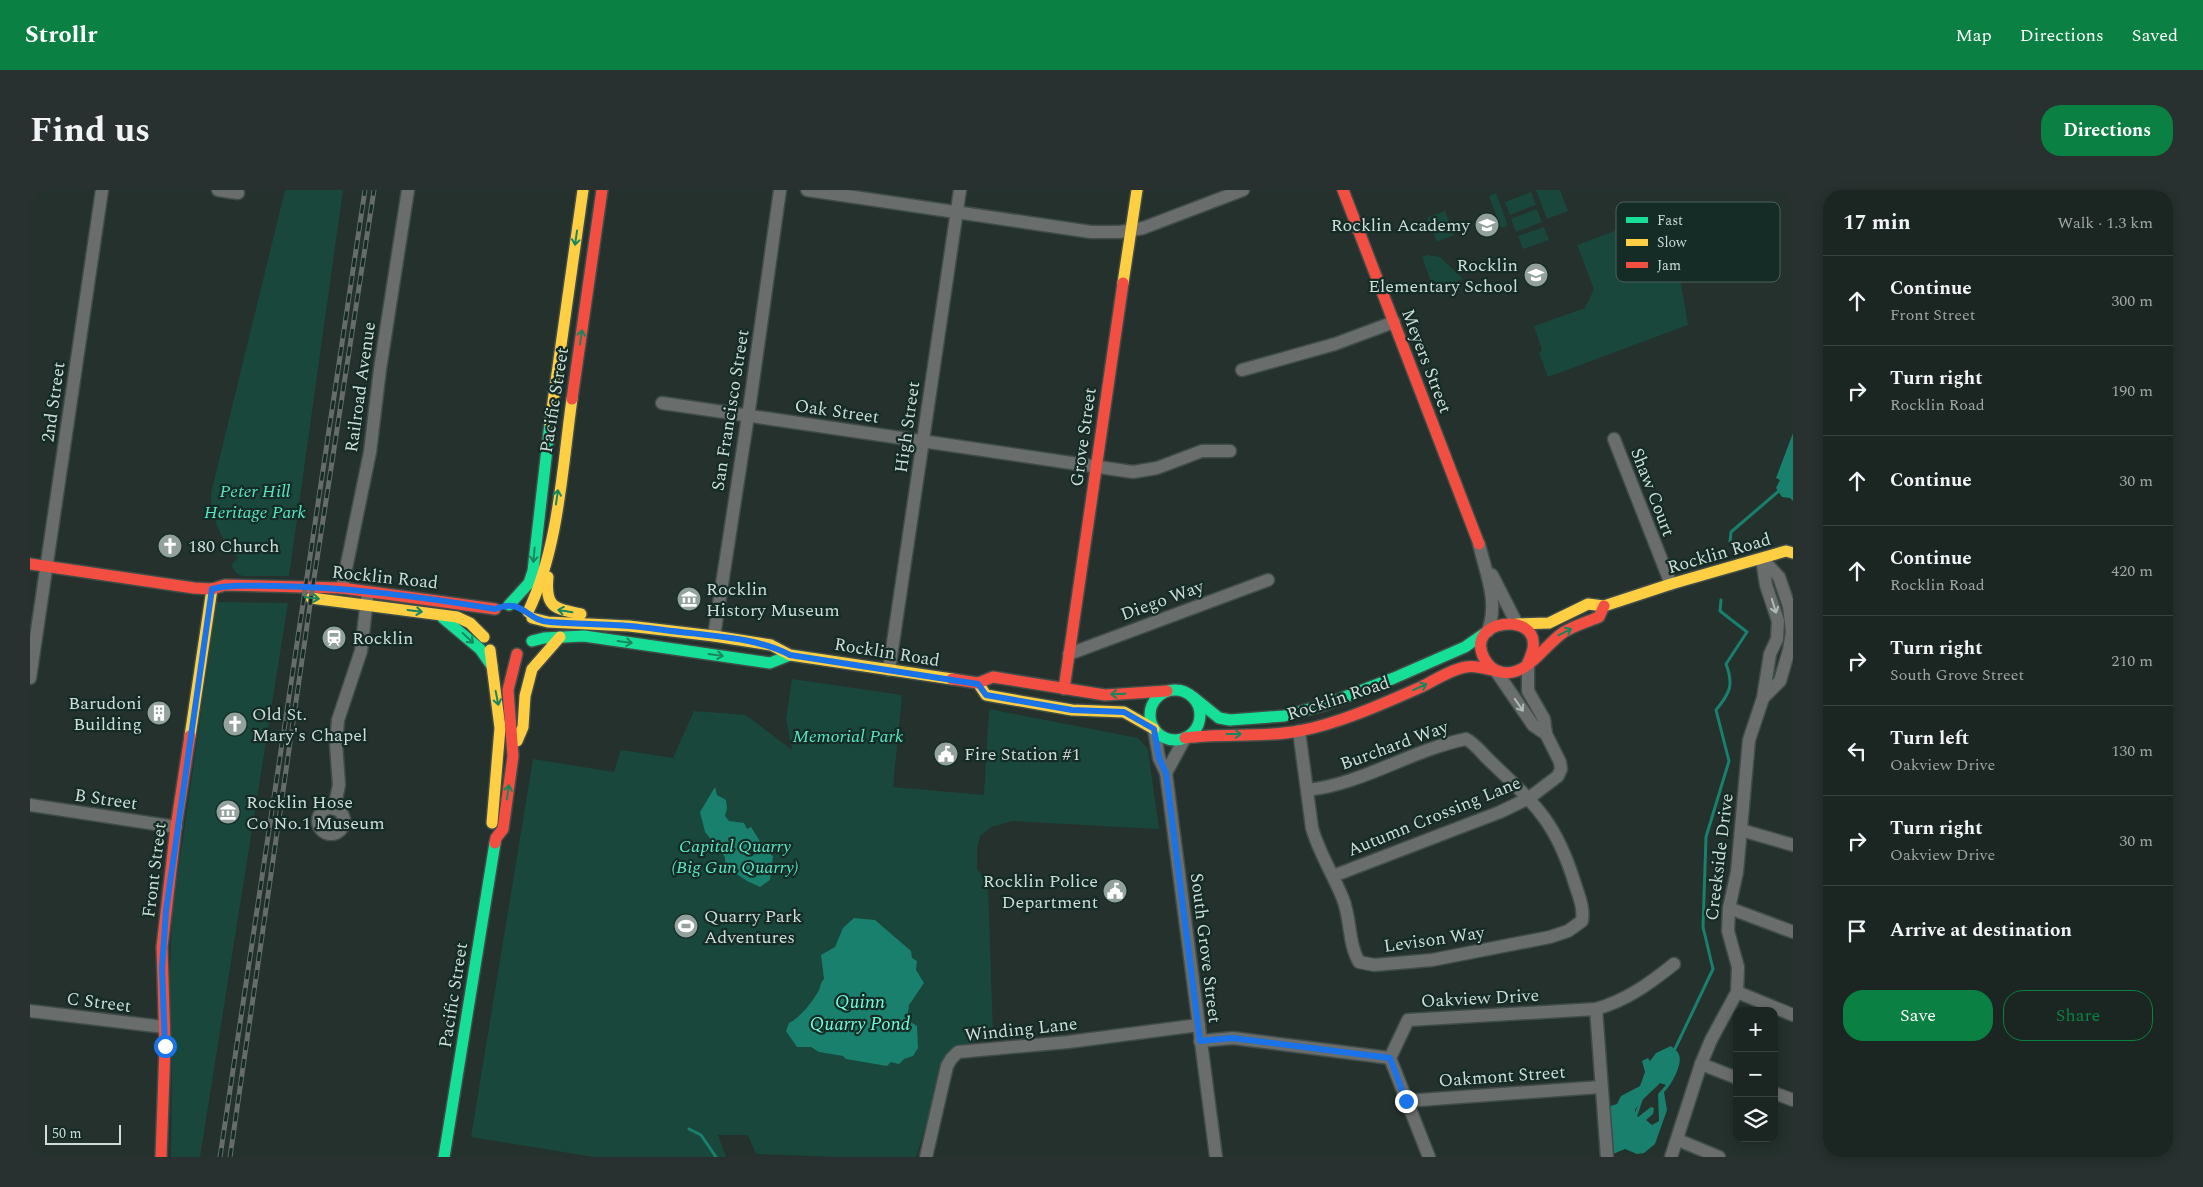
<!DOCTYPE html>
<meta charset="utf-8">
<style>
body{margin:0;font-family:Spectral,serif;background:#28312f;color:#f1f3f6}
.controls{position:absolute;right:15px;bottom:15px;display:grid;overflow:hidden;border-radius:10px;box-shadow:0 2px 12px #0003}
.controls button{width:45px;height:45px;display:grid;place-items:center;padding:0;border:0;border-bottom:1px solid #394240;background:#1b2522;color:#f1f3f6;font:25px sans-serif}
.scale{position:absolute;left:15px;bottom:12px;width:76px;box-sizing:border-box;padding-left:5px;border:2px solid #cfddd9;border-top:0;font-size:14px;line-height:18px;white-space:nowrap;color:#cfddd9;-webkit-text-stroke:4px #152c26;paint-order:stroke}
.stop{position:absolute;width:15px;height:15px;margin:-11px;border:4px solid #1a73e8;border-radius:50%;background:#fff}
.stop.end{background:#1a73e8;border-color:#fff;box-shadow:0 1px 5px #0008}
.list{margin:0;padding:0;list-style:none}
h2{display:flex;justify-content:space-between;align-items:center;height:65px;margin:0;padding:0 20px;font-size:21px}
h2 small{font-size:16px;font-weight:400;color:#a0a5a5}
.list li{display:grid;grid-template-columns:32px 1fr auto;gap:15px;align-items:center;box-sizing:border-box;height:90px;padding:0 20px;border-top:1px solid #394240}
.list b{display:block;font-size:19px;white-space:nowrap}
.list p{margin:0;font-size:16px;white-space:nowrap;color:#a0a5a5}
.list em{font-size:16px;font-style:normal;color:#a0a5a5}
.actions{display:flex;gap:10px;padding:15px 20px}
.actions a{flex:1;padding:11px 0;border:1px solid #0b8043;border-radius:20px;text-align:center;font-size:18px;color:#0b8043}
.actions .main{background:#0b8043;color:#fff}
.icon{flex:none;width:28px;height:28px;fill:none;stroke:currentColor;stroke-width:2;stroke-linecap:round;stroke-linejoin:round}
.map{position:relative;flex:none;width:1763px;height:967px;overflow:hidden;border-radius:20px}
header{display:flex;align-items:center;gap:30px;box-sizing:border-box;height:70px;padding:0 25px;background:#0b8043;color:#fff}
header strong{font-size:24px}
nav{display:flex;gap:28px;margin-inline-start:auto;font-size:18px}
.intro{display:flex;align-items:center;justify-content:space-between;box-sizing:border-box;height:120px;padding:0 30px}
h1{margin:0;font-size:35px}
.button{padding:12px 22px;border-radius:20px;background:#0b8043;color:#fff;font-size:18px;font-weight:700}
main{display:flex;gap:30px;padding:0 30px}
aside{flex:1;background:#1b2522;border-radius:20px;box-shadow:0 2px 12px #0003}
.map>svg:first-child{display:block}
.green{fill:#19473c}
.water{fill:#18806c;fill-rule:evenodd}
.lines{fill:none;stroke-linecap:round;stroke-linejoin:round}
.stream{stroke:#18806c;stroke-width:3}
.street-casing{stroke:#404c48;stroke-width:15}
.fast-casing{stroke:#404c48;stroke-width:14}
.slow-casing{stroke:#404c48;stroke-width:14}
.jam-casing{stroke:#404c48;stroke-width:14}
.street{stroke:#696d6c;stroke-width:12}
.fast{stroke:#16e098;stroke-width:11}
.slow{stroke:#ffcf43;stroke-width:11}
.jam{stroke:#f24e42;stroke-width:11}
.rail-casing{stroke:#656c69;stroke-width:5}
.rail{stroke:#152c26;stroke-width:3;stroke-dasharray:9;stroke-linecap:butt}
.oneway{stroke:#16865f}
.oneway2{stroke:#b0bbb8}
.route{stroke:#1a73e8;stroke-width:6}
.labels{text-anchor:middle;stroke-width:4.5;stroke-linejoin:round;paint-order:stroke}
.poi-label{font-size:18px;fill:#cfddd9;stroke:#152c26;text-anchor:start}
.street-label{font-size:18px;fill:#cfddd9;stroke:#152c26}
.park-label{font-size:18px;font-style:italic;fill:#59e7c6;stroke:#152c26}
.water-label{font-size:19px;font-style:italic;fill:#72fcdb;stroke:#152c26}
.key{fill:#152c26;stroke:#4d615c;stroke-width:1}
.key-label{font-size:14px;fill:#cfddd9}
</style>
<header>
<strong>Strollr</strong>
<nav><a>Map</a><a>Directions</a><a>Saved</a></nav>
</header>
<div class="intro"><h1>Find us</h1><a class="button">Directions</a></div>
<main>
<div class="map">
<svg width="1763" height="967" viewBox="0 0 1763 967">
<rect width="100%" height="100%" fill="#24312d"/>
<g class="green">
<path d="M255 0H313L259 386H213C206 384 203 381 202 374L208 368C190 349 181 328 181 303Z"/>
<polygon points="1506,0 1530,0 1538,21 1517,29"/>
<polygon points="1501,2 1506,15 1480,25 1475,12"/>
<polygon points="1466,3 1478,36 1471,38 1459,6"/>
<polygon points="1507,19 1512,32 1486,42 1481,29"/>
<polygon points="1415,21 1424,45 1407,52 1397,28"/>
<polygon points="1639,21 1658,135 1518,187 1509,163 1512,160 1504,136 1555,118 1564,99 1547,55"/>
<polygon points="1514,37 1519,50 1493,59 1488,46"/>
<polygon points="1398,65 1410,67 1433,89 1404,100 1392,67"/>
<polygon points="187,412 258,413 170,967 141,967 142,857 139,816 142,724"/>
<polygon points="762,489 872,505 863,597 954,605 959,519 1108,548 1118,559 1129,639 982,631 961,637 950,646 947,659 947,679 958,693 963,844 945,851 917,867 886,967 807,967 726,964 718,945 688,945 696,967 564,967 441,947 503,569 584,582 591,560 643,568 664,521 716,525 762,560 756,529"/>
</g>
<g class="water">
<polygon points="1763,243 1763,311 1760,308 1752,307 1746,298 1750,290 1746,288"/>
<polygon points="685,597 687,605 696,610 697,618 695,626 699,631 714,633 717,639 721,637 734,658 743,666 740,690 730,697 717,691 695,676 695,667 675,642 670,622"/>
<path d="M824 728 845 730 881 761 882 768 887 771 886 780 894 793 879 815 877 830 887 836 888 858 883 866 874 869 869 874 861 872 857 876 816 869 813 866 789 862 781 857H767L756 841 759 833C769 829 784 810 789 800 791 795 790 793 794 789L791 765 805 757 813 738Z"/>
<path d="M1641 856C1644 859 1648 861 1649 865 1653 874 1641 896 1634 902L1637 920 1625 954 1614 963 1607 964 1595 959 1583 964 1581 957 1583 952 1577 917 1587 914 1591 906 1610 896 1615 882 1612 871 1618 868 1620 871 1626 863ZM1630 893 1636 895 1628 904 1629 931 1622 935 1616 930 1623 924 1624 918 1621 917 1608 927 1606 925 1608 921 1605 922V920C1610 910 1622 902 1630 893Z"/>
</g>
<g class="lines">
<g class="stream">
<polyline points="1700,352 1701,342 1750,300"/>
<path d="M1643 863 1683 779 1673 737 1676 647 1699 571 1686 520C1700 503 1704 495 1696 474L1717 442 1690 421 1691 410"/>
<polyline points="1606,925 1611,910"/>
<polyline points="659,939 671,945 686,967"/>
</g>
<defs>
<g id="street">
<polyline points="188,0 208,3"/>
<polyline points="777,0 1061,42 1090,42 1113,38 1213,0"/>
<polyline points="1212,180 1305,154 1364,132"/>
<polyline points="632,213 1103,282 1127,278 1172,261 1200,261"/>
<polyline points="1584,249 1641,394"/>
<path d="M1449 354C1456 384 1469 411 1458 441"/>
<polyline points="1462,385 1487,434"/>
<polyline points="312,398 340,262 350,179 378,0"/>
<polyline points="684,446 720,213 750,0"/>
<polyline points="1039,464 1238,390"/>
<polyline points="859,480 930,0"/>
<polyline points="1466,481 1503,535 1516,544"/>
<polyline points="0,488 72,0"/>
<polyline points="1733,508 1750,491 1759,460 1762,442 1759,416 1749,387 1733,370"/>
<polyline points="1124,539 1129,568 1136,583 1186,967"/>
<path d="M1269 541 1282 638C1289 663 1303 684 1313 709 1321 729 1318 753 1329 772L1344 775 1402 770 1520 747 1538 741 1552 731C1554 717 1549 707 1545 694 1526 632 1506 615 1461 572 1452 564 1446 554 1436 549 1381 560 1333 594 1277 600"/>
<polyline points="1136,583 1155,548"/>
<polyline points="0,615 146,637"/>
<circle cx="301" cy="631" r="13"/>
<polyline points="304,619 309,595 306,554 308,530 331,461 337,409"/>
<polyline points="1711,640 1763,655"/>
<polyline points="1303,686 1470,622 1499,608 1528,586 1531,579 1530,572 1516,544 1514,529 1498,501 1498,473"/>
<polyline points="1699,718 1763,742"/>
<polyline points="1707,802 1763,825"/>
<polyline points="1566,819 1577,967"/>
<polyline points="0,821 134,837"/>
<polyline points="1170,851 1203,848 1360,868"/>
<polyline points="1671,874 1707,888"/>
<polyline points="1744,903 1763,910"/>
<polyline points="1376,911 1570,897"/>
<polyline points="1648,950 1689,967"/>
<polyline points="896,967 917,876 921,869 928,862 1038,852 1169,835"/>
<path d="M1399 967 1360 868 1378 830 1566 819C1597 810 1619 794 1644 774"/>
<polyline points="1641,967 1671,874 1681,850 1707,802 1708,777 1698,741 1699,718 1707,682 1719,550 1733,508 1740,464 1747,449 1748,431 1736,395 1732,369"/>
</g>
<g id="fast">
<polyline points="479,415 499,393 503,381 520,233"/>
<polyline points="413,428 450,459 462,476"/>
<polyline points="502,451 514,448 554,446 740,473 760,465"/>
<circle cx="1145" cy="525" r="25"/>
<polyline points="1163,507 1189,528 1200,530 1254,526 1294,515 1364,488 1435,457 1458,441"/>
<polyline points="414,967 465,653"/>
</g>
<g id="slow">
<polyline points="1093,93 1107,0"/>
<polyline points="520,233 553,0"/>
<path d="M518 387C515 417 524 419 551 424"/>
<polyline points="281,408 427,427 440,433 454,447"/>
<path d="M498 422C529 357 532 279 542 209"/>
<polyline points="502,428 518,432 599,436 684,446 741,455 760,465 922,489"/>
<polyline points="1487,434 1519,433 1558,414 1574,416 1641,394 1756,361 1763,363"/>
<polyline points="460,460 470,538 462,633"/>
<polyline points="948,493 956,505 1042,520 1094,522 1124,539"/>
<polyline points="160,546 182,399"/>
<polyline points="487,551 493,537 495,506 502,479 530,447"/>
</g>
<g id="jam">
<polyline points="1313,0 1449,354"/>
<polyline points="542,209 572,0"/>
<polyline points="0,374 164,398 182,399 195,395 312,398 465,419"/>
<path d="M1498 473C1500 468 1502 463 1503 458 1509 421 1434 429 1454 468 1458 475 1464 481 1471 482 1497 488 1515 454 1534 442 1545 435 1557 432 1569 427L1574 416"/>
<polyline points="922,489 948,493 963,487 1075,505 1137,501"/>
<polyline points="1034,499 1093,93"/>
<path d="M1155 548C1193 543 1231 548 1269 541 1308 534 1355 513 1391 497 1404 491 1421 479 1436 477 1446 475 1456 479 1466 481"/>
<polyline points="465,653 466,648 473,639 483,566 478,500 487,464"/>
<polyline points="131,967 135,856 132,757 146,637 160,546"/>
</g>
</defs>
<use href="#street" class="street-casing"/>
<use href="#fast" class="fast-casing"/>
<use href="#slow" class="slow-casing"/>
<use href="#jam" class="jam-casing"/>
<use href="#street" class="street"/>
<use href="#fast" class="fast"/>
<use href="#slow" class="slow"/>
<use href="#jam" class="jam"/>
<defs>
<g id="rail">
<polyline points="190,967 335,0"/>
<polyline points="200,967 281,408 344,0"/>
</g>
</defs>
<use href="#rail" class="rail-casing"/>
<use href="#rail" class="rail"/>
</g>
<defs><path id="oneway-shaft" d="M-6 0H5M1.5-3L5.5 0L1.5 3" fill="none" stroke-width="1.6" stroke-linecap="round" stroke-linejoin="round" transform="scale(1.25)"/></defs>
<g class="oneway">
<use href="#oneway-shaft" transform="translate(546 48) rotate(98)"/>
<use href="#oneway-shaft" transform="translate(551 147) rotate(-82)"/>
<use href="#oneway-shaft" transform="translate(527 307) rotate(-82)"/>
<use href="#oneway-shaft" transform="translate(504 365) rotate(95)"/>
<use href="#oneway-shaft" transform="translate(282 408) rotate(7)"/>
<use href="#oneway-shaft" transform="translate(385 421) rotate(7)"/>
<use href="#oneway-shaft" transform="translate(535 421) rotate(-170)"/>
<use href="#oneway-shaft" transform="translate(1535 442) rotate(-27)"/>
<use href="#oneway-shaft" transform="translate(438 448) rotate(43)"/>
<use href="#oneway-shaft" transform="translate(595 452) rotate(8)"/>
<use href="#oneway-shaft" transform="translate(686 465) rotate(8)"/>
<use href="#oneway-shaft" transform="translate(1390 497) rotate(-24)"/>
<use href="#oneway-shaft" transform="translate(1088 504) rotate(178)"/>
<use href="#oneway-shaft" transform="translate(467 508) rotate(79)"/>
<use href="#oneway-shaft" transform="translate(1204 544)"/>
<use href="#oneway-shaft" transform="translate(478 602) rotate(-82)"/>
</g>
<g class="oneway2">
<use href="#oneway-shaft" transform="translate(1744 416) rotate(73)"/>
<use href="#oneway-shaft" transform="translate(1489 515) rotate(56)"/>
</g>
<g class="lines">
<path class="route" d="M135 856 132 778 136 721 182 399C203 394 224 396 246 396 319 397 392 407 465 419 493 407 496 431 520 432 546 434 573 434 600 436 620 438 640 441 660 443 694 447 729 449 760 465L948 494 956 505 1042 520 1094 522 1124 539 1129 568 1136 583 1170 851 1202 848 1360 868 1376 911"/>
</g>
<defs>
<symbol id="school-disc" viewBox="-11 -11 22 22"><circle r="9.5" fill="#93a19d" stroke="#152c26"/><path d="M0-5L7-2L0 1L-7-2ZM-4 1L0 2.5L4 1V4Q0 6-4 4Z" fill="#fff"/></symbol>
<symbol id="church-disc" viewBox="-11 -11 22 22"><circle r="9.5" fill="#93a19d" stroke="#152c26"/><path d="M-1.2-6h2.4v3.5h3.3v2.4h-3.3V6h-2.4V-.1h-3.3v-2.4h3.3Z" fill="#fff"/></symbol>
<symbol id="museum-disc" viewBox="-11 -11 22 22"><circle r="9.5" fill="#93a19d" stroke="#152c26"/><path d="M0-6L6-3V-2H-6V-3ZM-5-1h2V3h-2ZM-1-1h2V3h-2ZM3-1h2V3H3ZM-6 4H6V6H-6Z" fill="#fff"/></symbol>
<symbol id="station-disc" viewBox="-11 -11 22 22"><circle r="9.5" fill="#93a19d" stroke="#152c26"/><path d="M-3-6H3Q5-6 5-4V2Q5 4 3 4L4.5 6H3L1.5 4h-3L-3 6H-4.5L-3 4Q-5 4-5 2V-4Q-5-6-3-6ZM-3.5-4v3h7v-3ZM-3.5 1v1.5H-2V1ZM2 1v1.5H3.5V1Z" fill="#fff"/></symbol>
<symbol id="building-disc" viewBox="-11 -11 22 22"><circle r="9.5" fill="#93a19d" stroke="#152c26"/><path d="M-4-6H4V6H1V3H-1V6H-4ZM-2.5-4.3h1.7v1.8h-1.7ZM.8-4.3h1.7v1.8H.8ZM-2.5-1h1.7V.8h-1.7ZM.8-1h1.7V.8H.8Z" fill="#fff"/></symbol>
<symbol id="civic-disc" viewBox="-11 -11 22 22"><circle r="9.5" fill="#93a19d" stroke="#152c26"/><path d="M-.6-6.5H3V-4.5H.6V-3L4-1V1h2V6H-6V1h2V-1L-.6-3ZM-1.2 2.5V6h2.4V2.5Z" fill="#fff"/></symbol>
<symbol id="stadium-disc" viewBox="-11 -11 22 22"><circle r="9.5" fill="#93a19d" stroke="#152c26"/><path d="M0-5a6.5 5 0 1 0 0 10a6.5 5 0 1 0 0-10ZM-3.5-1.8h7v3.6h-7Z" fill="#fff"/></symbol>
</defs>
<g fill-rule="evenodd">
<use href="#school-disc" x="1443" y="21" width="28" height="28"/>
<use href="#school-disc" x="1492" y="71" width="28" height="28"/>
<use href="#church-disc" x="126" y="342" width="28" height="28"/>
<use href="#museum-disc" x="645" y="395" width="28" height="28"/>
<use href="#station-disc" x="290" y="434" width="28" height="28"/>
<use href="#building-disc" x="115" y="509" width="28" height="28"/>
<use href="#church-disc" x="191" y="520" width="28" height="28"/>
<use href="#civic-disc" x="902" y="550" width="28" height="28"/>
<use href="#museum-disc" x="184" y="608" width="28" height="28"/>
<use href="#civic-disc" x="1071" y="687" width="28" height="28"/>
<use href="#stadium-disc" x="642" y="722" width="28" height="28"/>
</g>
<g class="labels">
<g class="poi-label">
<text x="1440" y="41" text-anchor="end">Rocklin Academy</text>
<text x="1488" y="81" text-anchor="end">Rocklin<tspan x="1488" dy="21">Elementary School</tspan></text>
<text x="158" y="362">180 Church</text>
<text x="676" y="405">Rocklin<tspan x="676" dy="21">History Museum</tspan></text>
<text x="322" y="454">Rocklin</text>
<text x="112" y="519" text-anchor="end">Barudoni<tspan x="112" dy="21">Building</tspan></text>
<text x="222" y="530">Old St.<tspan x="222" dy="21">Mary's Chapel</tspan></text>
<text x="934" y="570">Fire Station #1</text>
<text x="216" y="618">Rocklin Hose<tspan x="216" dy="21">Co No.1 Museum</tspan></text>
<text x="1068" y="697" text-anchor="end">Rocklin Police<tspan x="1068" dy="21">Department</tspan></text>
<text x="674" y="732">Quarry Park<tspan x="674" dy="21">Adventures</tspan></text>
</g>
<g class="street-label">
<text transform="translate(1397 171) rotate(69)" y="6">Meyers Street</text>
<text transform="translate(330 197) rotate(-82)" y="6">Railroad Avenue</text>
<text transform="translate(524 210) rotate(-81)" y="6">Pacific Street</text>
<text transform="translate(23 212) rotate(-82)" y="6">2nd Street</text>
<text transform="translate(700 220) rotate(-81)" y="6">San Francisco Street</text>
<text transform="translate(807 221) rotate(8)" y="6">Oak Street</text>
<text transform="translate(877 237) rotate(-82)" y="6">High Street</text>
<text transform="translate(1053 247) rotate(-82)" y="6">Grove Street</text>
<text transform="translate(1623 302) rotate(69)" y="6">Shaw Court</text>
<text transform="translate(1689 363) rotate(-16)" y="6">Rocklin Road</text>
<text transform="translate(355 387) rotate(6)" y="6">Rocklin Road</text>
<text transform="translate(1132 410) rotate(-20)" y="6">Diego Way</text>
<text transform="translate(857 462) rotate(9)" y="6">Rocklin Road</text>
<text transform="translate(1308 508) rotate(-18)" y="6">Rocklin Road</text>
<text transform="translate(1364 555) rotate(-20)" y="6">Burchard Way</text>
<text transform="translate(76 609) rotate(8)" y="6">B Street</text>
<text transform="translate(1404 626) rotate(-22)" y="6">Autumn Crossing Lane</text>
<text transform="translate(1689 667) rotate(-83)" y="6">Creekside Drive</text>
<text transform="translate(124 680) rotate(-83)" y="6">Front Street</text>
<text transform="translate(1404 749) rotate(-8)" y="6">Levison Way</text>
<text transform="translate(1176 758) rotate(83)" y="6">South Grove Street</text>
<text transform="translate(423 805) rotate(-81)" y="6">Pacific Street</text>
<text transform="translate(1450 808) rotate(-3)" y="6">Oakview Drive</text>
<text transform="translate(69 812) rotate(7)" y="6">C Street</text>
<text transform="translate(991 839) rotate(-6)" y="6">Winding Lane</text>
<text transform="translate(1472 886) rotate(-4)" y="6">Oakmont Street</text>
</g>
<g class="park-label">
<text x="225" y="307">Peter Hill<tspan x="225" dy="21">Heritage Park</tspan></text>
<text x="818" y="552">Memorial Park</text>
<text x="705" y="662">Capital Quarry<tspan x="705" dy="21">(Big Gun Quarry)</tspan></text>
</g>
<g class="water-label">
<text x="830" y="818">Quinn<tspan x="830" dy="22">Quarry Pond</tspan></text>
</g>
</g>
<rect x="1586" y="12" width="164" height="80" rx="8" class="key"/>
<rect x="1596" y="27" width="22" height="6" fill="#16e098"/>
<rect x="1596" y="49" width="22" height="7" fill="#ffcf43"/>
<rect x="1596" y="72" width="22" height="6" fill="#f24e42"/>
<g class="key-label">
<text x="1627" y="35">Fast</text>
<text x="1627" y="57">Slow</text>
<text x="1627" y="80">Jam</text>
</g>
</svg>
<div class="controls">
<button>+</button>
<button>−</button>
<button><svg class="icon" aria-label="layers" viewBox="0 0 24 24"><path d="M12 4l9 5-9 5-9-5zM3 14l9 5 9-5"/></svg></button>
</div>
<div class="scale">50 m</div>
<div class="stop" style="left:135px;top:856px"></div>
<div class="stop end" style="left:1376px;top:911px"></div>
</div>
<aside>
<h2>17 min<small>Walk · 1.3 km</small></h2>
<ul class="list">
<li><svg class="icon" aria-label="ahead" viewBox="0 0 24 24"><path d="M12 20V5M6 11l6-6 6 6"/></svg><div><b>Continue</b><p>Front Street</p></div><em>300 m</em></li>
<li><svg class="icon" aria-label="right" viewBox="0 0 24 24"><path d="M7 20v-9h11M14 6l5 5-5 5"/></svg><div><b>Turn right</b><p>Rocklin Road</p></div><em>190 m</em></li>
<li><svg class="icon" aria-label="ahead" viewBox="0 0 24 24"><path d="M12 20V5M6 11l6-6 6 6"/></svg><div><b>Continue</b></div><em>30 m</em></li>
<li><svg class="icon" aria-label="ahead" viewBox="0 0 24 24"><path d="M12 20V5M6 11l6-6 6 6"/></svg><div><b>Continue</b><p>Rocklin Road</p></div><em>420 m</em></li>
<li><svg class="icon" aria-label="right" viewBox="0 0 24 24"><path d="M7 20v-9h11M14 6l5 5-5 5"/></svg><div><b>Turn right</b><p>South Grove Street</p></div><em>210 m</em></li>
<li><svg class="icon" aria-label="left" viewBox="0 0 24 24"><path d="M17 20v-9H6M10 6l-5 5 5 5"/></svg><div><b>Turn left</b><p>Oakview Drive</p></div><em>130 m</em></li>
<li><svg class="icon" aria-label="right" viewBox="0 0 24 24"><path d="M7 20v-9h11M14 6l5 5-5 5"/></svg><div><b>Turn right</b><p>Oakview Drive</p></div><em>30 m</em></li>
<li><svg class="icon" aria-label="arrive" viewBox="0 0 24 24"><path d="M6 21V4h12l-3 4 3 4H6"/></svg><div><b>Arrive at destination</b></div></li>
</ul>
<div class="actions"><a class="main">Save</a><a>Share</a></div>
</aside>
</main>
